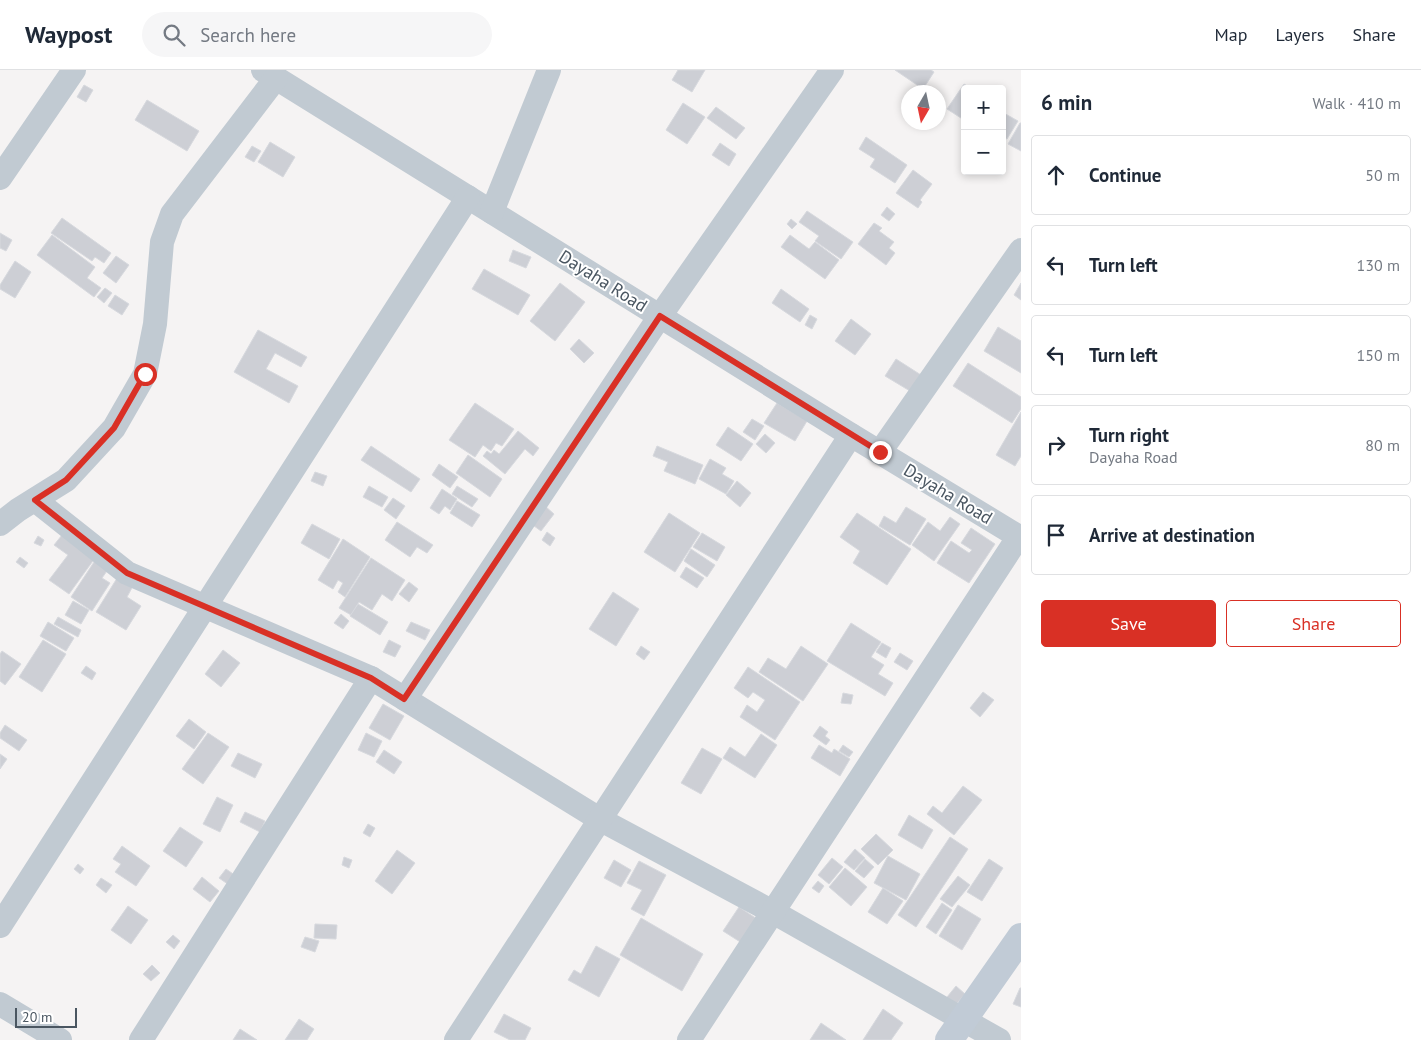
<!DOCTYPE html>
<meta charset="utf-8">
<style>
body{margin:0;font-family:"PT Sans",sans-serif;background:#f6f6f7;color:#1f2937}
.controls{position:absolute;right:15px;top:15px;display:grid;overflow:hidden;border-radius:5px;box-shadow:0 2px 8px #0003}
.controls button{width:45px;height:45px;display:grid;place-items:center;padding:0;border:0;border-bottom:1px solid #e0e1e3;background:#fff;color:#1f2937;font:25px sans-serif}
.compass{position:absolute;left:901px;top:15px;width:45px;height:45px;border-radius:50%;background:#fff;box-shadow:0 2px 8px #0003;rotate:189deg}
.scale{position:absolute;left:15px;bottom:12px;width:62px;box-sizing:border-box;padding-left:5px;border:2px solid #4a5661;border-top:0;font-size:14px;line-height:18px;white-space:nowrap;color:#4a5661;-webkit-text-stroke:4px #fff;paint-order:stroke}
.stop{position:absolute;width:15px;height:15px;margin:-11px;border:4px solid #d93025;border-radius:50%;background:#fff}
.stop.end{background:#d93025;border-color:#fff;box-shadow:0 1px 5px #0008}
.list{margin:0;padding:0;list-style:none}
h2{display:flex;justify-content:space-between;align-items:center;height:65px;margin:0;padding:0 20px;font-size:21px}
h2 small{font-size:16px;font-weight:400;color:#747a83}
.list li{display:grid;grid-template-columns:32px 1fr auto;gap:15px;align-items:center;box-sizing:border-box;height:80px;margin:0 10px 10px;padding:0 10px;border:1px solid #e0e1e3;border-radius:5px}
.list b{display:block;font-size:19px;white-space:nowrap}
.list p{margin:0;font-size:16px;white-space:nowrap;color:#747a83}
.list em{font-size:16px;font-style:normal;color:#747a83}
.actions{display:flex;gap:10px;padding:15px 20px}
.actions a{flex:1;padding:11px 0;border:1px solid #d93025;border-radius:5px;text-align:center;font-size:18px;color:#d93025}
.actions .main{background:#d93025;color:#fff}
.icon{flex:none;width:28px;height:28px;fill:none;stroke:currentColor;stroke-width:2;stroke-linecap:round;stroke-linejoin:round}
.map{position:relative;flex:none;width:1021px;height:970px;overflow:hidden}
header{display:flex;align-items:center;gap:30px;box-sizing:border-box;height:70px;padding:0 25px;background:#fff;border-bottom:1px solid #e0e1e3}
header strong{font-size:24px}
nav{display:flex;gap:28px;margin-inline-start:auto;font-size:18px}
.search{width:350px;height:45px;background:#f6f6f7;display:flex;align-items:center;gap:12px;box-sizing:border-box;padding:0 18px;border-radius:28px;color:#747a83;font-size:19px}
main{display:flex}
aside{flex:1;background:#fff}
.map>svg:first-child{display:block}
.building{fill:#cdcfd5;stroke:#d7d9de}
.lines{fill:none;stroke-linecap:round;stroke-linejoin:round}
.street{stroke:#c1cad2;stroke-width:24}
.secondary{stroke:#c1cbd6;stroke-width:28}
.route{stroke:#d93025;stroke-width:6}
.labels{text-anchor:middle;stroke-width:4;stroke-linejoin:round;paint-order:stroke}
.street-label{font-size:18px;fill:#4a5661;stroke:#fff}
</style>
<header>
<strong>Waypost</strong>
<div class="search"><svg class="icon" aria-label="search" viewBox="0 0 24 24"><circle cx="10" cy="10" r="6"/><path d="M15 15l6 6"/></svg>Search here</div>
<nav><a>Map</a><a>Layers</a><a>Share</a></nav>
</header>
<main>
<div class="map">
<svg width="1021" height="970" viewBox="0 0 1021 970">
<rect width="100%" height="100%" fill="#f5f3f3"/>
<g class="building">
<polygon points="678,0 705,0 692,22 672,10"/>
<polygon points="895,0 931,0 934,2 923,19"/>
<polygon points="964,14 972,19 965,19 964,50 947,39"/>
<polygon points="84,15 93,20 86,32 77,27"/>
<polygon points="147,30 199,61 187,81 135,50"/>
<polygon points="683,33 705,47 687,74 666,60"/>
<polygon points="716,37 745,58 736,69 707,48"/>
<polygon points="1002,42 1018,51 1007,69 1002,67"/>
<polygon points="1020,53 1021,53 1021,81 1008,74"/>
<polygon points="866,67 907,95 895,113 870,97 875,89 859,79"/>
<polygon points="270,72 295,87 283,107 258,92"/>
<polygon points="720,73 736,84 729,96 712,85"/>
<polygon points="252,76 261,81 254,92 245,87"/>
<polygon points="913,100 932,114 920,130 922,132 918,138 896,123"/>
<polygon points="887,137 895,144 889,151 881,145"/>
<polygon points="807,141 853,172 841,189 815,171 819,166 799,152"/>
<polygon points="62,148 111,183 104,193 95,187 92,191 51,163"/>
<polygon points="791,149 797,154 792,159 787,154"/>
<polygon points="874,153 882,158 879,161 894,172 889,178 895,183 886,195 858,174"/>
<polygon points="0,163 12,170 6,181 0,178"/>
<polygon points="52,165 95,197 87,208 101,218 94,227 37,185"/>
<polygon points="790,165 809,179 815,172 839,190 825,209 781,177"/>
<polygon points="513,180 531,187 526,198 509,191"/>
<polygon points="116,186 129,195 116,213 103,203"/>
<polygon points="15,191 31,202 15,228 0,219 0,215"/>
<polygon points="484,199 530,225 518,245 472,219"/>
<polygon points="560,213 585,232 555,271 530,251"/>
<polygon points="1021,213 1021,230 1014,225"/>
<polygon points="105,218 112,223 104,233 97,227"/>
<polygon points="781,219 809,239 800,252 772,233"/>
<polygon points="115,225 129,234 122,245 108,236"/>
<polygon points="810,245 817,249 812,259 805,255"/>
<polygon points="851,249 871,264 855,285 835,271"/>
<polygon points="998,257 1021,271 1021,303 984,281"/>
<polygon points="258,260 307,287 301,297 275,283 266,299 298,316 289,333 234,302"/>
<polygon points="579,269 594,283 584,293 570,279"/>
<polygon points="896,289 921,305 910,321 885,306"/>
<polygon points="968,293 1021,327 1021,339 1012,353 953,316"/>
<polygon points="475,333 514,359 502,376 496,373 491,381 483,375 475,387 449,370"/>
<polygon points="777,333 807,351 795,371 764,353"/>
<polygon points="1021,342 1021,386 1015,396 996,385"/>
<polygon points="752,349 764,356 755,370 743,362"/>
<polygon points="728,357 753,374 741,391 716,375"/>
<polygon points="518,361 539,378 533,386 525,379 505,404 483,386 487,381 491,384 494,380 499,384"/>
<polygon points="765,364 775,373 766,383 756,374"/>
<polygon points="371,376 420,409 411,422 361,390"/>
<polygon points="657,376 703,395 695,414 664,401 668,392 653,386"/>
<polygon points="468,385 502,409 490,427 456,403"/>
<polygon points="710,389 726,398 722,404 734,411 726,424 699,409"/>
<polygon points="439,394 458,407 450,418 432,405"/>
<polygon points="315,402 327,406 323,416 311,411"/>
<polygon points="737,411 751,423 740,437 726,425"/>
<polygon points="369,416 388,427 382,437 363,427"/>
<polygon points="457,416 478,429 472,437 452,424"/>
<polygon points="442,419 457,429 450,440 445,436 439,444 430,438"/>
<polygon points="393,428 405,436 396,449 384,440"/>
<polygon points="457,431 480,445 472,457 450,443"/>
<polygon points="545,436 554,444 541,461 530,453"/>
<polygon points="906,437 926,449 910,475 879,456 884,446 896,453"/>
<polygon points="669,443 700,463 675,502 644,482"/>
<polygon points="857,443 911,479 887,515 853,493 860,481 840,467"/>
<polygon points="950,447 960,454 934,491 912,475 928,452 940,461"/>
<polygon points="397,452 433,475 427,483 417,477 410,487 385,470"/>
<polygon points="312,454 340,469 329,489 301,473"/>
<polygon points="971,458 995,474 969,513 937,493 951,471 969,483 972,480 961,473"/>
<polygon points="547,462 555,468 550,476 542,470"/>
<polygon points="702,463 725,477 717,491 693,477"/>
<polygon points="62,465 95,488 69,524 49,510 68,485 54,475"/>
<polygon points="38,466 44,470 41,476 34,473"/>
<polygon points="343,469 370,487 345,527 338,522 343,513 338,510 333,519 318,510"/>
<polygon points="691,479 715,495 707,507 684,491"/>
<polygon points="20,487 28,493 24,498 16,492"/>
<polygon points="371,488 405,510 392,531 382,524 372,540 359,532 351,545 339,538"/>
<polygon points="96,489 109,498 102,508 110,513 92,541 71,527"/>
<polygon points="686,497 704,508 697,518 680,507"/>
<polygon points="119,505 134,514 127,527 141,536 126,560 96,542"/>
<polygon points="409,512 418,519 409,532 399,524"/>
<polygon points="613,522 639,539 616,576 589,559"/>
<polygon points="73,531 89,540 81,554 65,545"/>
<polygon points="358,534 388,552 380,565 350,546"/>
<polygon points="341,544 349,551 343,559 334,553"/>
<polygon points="58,547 81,560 78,567 54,554"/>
<polygon points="48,552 74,568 66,581 40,566"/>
<polygon points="411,552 430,560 425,570 406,561"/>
<polygon points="851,553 881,572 871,587 884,595 878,604 893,613 885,626 827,591"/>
<polygon points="43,570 66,584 42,622 19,607"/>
<polygon points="389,570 401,576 395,587 383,582"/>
<polygon points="882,573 891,578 886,588 876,582"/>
<polygon points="641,576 650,582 644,590 636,584"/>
<polygon points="801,576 828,594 803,631 759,602 768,588 786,599"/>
<polygon points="223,580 240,593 221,617 205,604"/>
<polygon points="2,581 21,594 5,615 0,611 0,584"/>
<polygon points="900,583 913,591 907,600 894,592"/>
<polygon points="86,596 96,603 92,610 81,603"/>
<polygon points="748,597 800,632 775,670 740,647 747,635 757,642 765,630 753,622 748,628 734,618"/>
<polygon points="983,622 994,630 980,647 970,638"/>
<polygon points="843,623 853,625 851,634 841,633"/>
<polygon points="383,634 404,646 390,670 369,658"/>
<polygon points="189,649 206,662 194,679 176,666"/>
<polygon points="5,655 27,670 19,681 0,668 0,663"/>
<polygon points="820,656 828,662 825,666 830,670 826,675 813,666"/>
<polygon points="208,663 229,677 203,714 182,699"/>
<polygon points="366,663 382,671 374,687 358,680"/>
<polygon points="761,664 777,675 755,708 723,688 730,677 745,687"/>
<polygon points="819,675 832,683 834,679 850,689 840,706 811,688"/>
<polygon points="843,675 853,682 849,687 839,681"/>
<polygon points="702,678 722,689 701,724 681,713"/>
<polygon points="384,680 402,692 394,704 376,692"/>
<polygon points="238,683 262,694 255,708 231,696"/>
<polygon points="0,684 7,689 0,699"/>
<polygon points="963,716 982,730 954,765 927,744 933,736 942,743"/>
<polygon points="217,727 233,735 220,762 203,754"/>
<polygon points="245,742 265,751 260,762 240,752"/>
<polygon points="909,745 933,760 922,779 898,765"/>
<polygon points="368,754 375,758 370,767 363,763"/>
<polygon points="180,757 203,772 186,797 163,781"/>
<polygon points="876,764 893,780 878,795 861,779"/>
<polygon points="950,767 968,779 916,857 898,845"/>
<polygon points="122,776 150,796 136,816 115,802 121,794 113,789"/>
<polygon points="855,779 865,788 854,800 844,792"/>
<polygon points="397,780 415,793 392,824 375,811"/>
<polygon points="888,786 920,804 906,830 874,813"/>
<polygon points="344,787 352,790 349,798 342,795"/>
<polygon points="832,788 843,797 829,814 818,805"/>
<polygon points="865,789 874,797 864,808 855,801"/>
<polygon points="989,789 1003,798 982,831 967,822"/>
<polygon points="614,790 631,800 621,817 604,808"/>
<polygon points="639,791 666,805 644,846 631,839 642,820 627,813"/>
<polygon points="78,794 84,799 80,804 74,799"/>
<polygon points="845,798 867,817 851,836 829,817"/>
<polygon points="226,799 239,808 232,817 219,808"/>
<polygon points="958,806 970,815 952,837 940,829"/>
<polygon points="202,807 219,821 210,832 193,819"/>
<polygon points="101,808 112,815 106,823 96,815"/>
<polygon points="818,811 824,816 819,823 812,818"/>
<polygon points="883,818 903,831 887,854 868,842"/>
<polygon points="942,833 952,840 936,864 926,857"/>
<polygon points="958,835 981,849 962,880 939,866"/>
<polygon points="128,836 148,850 131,874 111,860"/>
<polygon points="739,837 760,851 745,875 723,861"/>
<polygon points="641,848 703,884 682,921 620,885"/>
<polygon points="315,854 337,855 336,869 314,868"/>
<polygon points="173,865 180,871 174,879 166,872"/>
<polygon points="305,867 319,871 315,882 301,877"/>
<polygon points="596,876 620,889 599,927 568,910 574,900 581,904"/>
<polygon points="152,895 160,903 151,911 143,904"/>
<polygon points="956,916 965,924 952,939 943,932"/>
<polygon points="1020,918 1021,918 1021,937 1013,934"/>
<polygon points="883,939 903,953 891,970 863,970"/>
<polygon points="504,944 531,958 525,970 510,970 494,962"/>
<polygon points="299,949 314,959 307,970 285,970"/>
<polygon points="821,953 846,970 810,970"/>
<polygon points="240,959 257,970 233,970"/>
</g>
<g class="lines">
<g class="street">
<polyline points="263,0 851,365 1021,468"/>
<polyline points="0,108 74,0"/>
<polyline points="492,142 549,0"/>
<polyline points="880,382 1021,180"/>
<polyline points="35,430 127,503 371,608 601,750 773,842 999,970"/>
<polyline points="0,454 18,440 66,410 114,358 145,304 155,254 162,172 172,144 276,8"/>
<polyline points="405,629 660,246 832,0"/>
<polyline points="0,856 468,127"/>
<polyline points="0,934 60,970"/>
<polyline points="141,970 371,608"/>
<polyline points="456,970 851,365"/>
<polyline points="689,970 1019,466"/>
</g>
<polyline class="secondary" points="949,970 1021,867"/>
</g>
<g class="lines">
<polyline class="route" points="145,304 114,358 66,410 35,430 127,503 371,608 404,629 660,246 880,382"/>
</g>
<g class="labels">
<g class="street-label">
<text transform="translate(603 211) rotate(32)" y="6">Dayaha Road</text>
<text transform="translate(948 424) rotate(31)" y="6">Dayaha Road</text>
</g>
</g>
</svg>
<div class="controls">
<button>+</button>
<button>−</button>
</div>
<svg class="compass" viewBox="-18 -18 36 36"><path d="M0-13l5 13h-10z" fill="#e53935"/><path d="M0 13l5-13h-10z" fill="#747a83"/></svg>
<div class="scale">20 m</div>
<div class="stop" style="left:145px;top:304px"></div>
<div class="stop end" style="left:880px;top:382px"></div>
</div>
<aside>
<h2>6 min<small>Walk · 410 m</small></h2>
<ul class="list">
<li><svg class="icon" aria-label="ahead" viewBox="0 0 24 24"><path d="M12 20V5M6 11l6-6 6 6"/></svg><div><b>Continue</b></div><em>50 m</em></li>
<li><svg class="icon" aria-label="left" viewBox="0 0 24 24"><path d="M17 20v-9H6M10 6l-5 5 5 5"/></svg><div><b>Turn left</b></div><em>130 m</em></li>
<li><svg class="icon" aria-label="left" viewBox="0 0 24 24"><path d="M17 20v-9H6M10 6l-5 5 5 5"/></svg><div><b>Turn left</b></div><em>150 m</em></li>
<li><svg class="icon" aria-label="right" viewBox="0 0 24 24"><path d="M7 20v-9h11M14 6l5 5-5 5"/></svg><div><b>Turn right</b><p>Dayaha Road</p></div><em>80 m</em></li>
<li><svg class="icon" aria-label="arrive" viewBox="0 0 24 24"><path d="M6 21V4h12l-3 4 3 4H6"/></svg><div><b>Arrive at destination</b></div></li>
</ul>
<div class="actions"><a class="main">Save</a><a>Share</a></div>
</aside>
</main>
